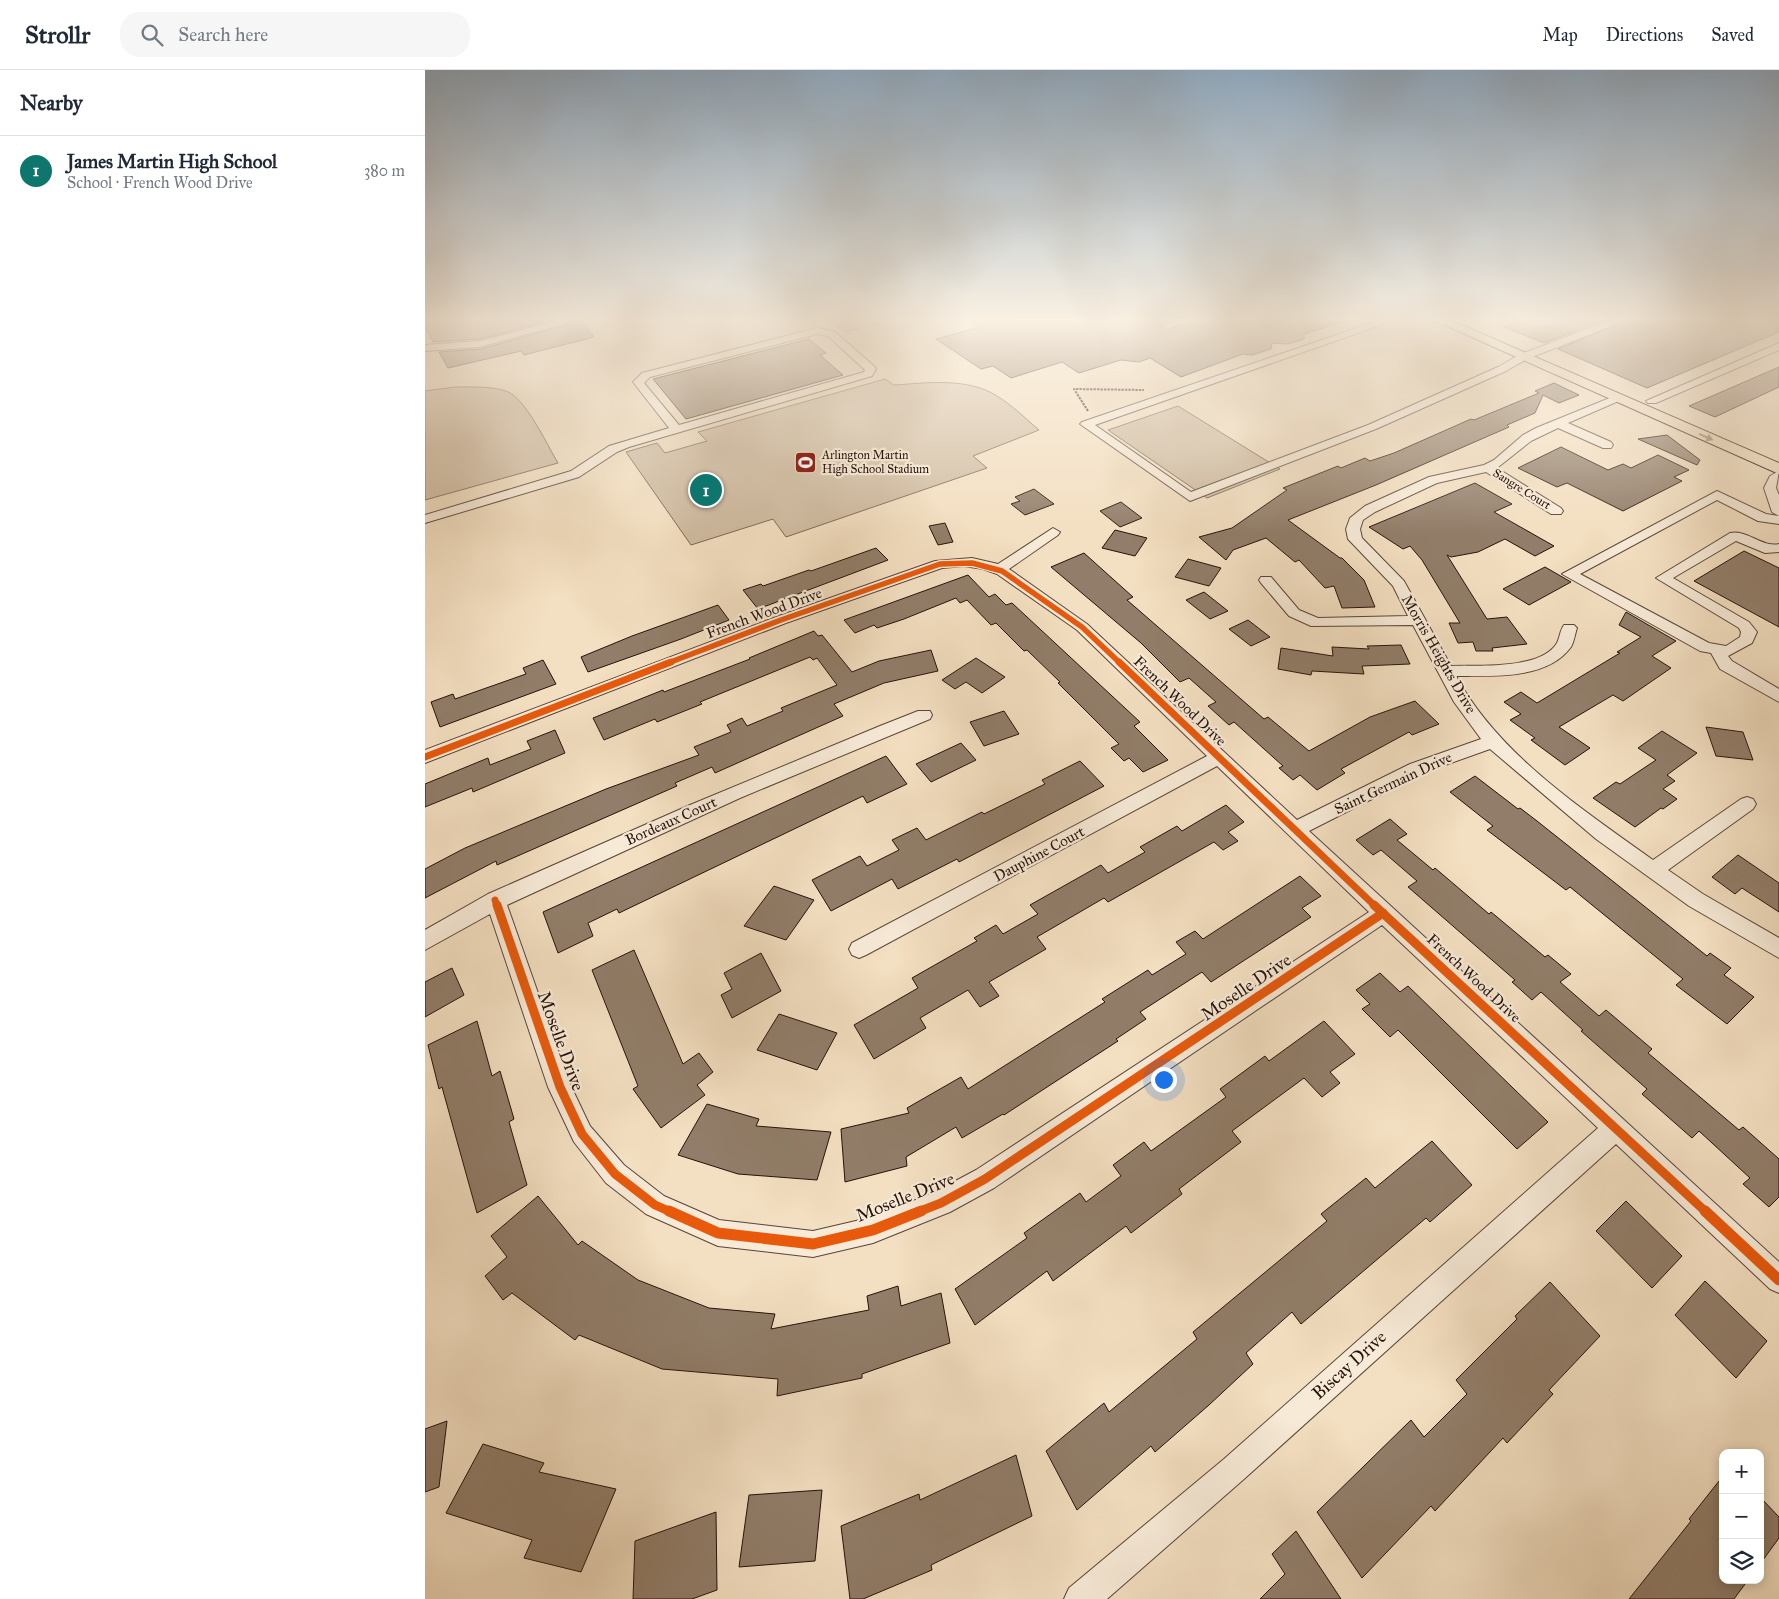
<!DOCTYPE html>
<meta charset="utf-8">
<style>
body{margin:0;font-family:"IM FELL Great Primer",serif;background:#f6f6f7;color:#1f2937}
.controls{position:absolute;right:15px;bottom:15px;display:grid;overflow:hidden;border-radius:10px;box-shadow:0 2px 12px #0003}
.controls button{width:45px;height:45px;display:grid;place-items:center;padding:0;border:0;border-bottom:1px solid #e0e1e3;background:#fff;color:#1f2937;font:25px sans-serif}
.you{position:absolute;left:738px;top:1009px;width:18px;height:18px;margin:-12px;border:4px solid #fff;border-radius:50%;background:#1a73e8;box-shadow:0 0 0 8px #1a73e833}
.badge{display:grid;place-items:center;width:32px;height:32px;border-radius:50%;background:#0f766e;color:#fff;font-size:16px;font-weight:700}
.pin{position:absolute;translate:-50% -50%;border:2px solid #fff;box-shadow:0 1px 5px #0006}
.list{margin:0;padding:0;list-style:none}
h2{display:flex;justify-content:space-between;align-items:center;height:65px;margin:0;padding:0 20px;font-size:21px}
h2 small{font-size:16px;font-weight:400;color:#747a83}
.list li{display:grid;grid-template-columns:32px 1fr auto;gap:15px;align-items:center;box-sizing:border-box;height:70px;padding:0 20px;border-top:1px solid #e0e1e3}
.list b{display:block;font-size:19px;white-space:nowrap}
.list p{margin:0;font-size:16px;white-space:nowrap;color:#747a83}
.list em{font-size:16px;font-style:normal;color:#747a83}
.icon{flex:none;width:28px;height:28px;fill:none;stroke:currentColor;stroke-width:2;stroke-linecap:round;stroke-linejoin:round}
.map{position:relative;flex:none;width:1354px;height:1529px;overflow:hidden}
header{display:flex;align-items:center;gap:30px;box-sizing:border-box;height:70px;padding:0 25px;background:#fff;border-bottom:1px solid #e0e1e3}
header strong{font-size:24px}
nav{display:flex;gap:28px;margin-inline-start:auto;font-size:18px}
.search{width:350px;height:45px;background:#f6f6f7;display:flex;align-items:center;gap:12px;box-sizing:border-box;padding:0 18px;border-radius:20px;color:#747a83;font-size:19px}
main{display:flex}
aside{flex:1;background:#fff}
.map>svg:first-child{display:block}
.green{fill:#d0bca2;stroke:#7b6756}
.building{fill:#917d69;stroke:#261209}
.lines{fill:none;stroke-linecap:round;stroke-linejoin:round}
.minor-casing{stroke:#594537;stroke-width:2}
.major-casing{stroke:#261209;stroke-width:2}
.path{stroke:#261209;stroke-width:2;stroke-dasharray:2.5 1;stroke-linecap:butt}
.minor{fill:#f7ead7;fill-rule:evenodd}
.major{fill:#f3dfc1;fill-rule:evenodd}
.cycleway-far3-casing{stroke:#f7ead7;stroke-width:8}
.cycleway-far2-casing{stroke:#f7ead7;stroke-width:10}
.cycleway-far1-casing{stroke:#f7ead7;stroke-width:12}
.cycleway-casing{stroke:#f7ead7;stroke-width:14}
.cycleway-far3{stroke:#e8590c;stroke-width:5.5}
.cycleway-far2{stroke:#e8590c;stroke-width:7}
.cycleway-far1{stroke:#e8590c;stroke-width:9}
.cycleway{stroke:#e8590c;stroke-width:11}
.oneway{fill:#97836e}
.labels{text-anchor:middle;stroke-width:4.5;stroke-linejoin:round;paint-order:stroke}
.far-poi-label{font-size:12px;fill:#261209;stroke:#f7ead7;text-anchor:start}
.far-street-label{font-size:12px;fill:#261209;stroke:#f7ead7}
.street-label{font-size:15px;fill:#261209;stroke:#f7ead7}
.near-street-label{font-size:18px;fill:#261209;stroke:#f7ead7}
</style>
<header>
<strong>Strollr</strong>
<div class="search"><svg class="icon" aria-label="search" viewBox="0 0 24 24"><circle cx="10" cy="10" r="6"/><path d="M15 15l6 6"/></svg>Search here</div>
<nav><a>Map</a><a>Directions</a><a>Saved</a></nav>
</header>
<main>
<aside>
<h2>Nearby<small></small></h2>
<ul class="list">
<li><span class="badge">1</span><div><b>James Martin High School</b><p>School · French Wood Drive</p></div><em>380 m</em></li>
</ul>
</aside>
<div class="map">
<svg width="1354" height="1529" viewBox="0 0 1354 1529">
<rect width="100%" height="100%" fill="#f3dfc1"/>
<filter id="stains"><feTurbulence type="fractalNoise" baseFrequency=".004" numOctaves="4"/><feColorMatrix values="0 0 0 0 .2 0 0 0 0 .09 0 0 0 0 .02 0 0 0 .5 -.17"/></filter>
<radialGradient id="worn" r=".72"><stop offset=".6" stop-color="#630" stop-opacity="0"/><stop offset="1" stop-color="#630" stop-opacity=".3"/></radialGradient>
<g class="green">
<polygon points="404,249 470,249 420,262"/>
<path d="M460 309 469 315C502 313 542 307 572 326 587 335 601 349 614 360L548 386 562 398 361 467 348 449 266 475 201 382 232 373 240 383 282 371 273 362Z"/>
<path d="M30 317C47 317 65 316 81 321 101 328 122 375 133 393L0 430V321Z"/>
<polygon points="753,336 855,399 782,428 683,360"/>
</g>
<g class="building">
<polygon points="0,249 22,249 25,254 47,249 131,249 55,269 8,272 0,257"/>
<polygon points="544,249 726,249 743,259 775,249 914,249 914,253 879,264 879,269 863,274 847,273 846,279 827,285 818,284 756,307 725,288 714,292 696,290 654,303 637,292 586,308 568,296 556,299 511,269 555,257"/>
<polygon points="1100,249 1183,249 1119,273 1079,257"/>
<polygon points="1206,249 1354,249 1354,262 1222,318 1133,279"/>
<polygon points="156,251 169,267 99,285 96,281 23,298 14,282 56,279"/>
<polygon points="384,269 401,283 395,285 418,305 261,349 228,309"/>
<polygon points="1354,297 1354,317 1290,347 1264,336"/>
<polygon points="1129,313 1154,325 1134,333 1118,325 1110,343 1082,355 1084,357 951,415 863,450 915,488 917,488 939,510 950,537 917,538 909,516 900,518 874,490 870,492 841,468 808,480 801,490 774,467 807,458 862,420 858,418 913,396 916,398 940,388 945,391 969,383 1046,349 1049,350 1114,323 1110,321"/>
<polygon points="1242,365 1275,390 1272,395 1213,369"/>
<polygon points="1136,377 1183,400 1198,394 1206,398 1233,385 1264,400 1249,407 1257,411 1198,441 1142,413 1132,417 1093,398"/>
<polygon points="1050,413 1087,434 1069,442 1129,476 1110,486 1080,469 1053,482 1026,487 1022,485 1062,549 1082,547 1102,574 1067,578 1068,581 1051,581 1048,572 1033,573 1024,553 1035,553 997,490 985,476 978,479 944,457"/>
<polygon points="609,419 629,434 600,445 586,434 595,431 590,427"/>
<polygon points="696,432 717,448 695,457 675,441"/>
<polygon points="520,453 528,472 513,475 504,456"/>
<polygon points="690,460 722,468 710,486 677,478"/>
<polygon points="451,478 463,490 333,539 318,520 336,514 338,516 384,500 386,501"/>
<polygon points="1319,481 1354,498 1354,557 1269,511"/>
<polygon points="659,483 708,527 702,530 839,649 843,647 884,681 945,647 990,631 1014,654 987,665 984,662 916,699 920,703 892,720 875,705 868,710 854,698 858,696 809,652 804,655 783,636 791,632 764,608 755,612 716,573 626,497"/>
<polygon points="763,489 796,498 784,516 750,507"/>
<polygon points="1120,497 1146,512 1104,535 1078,519"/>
<polygon points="543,505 564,527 570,524 581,535 587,533 715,652 709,656 743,690 718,702 704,688 699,691 686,678 694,674 633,613 635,612 602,580 599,581 571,553 566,555 542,530 535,533 531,528 479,549 452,558 449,555 430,563 419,550"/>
<polygon points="779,522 803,541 785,549 761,530"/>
<polygon points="293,535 304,550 256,569 163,602 156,587 207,566"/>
<polygon points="1201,542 1251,571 1227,586 1246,598 1198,631 1188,625 1134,657 1165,678 1140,695 1106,670 1110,668 1085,650 1096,644 1079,632 1096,622 1112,633 1195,583 1192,582 1216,567 1194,555"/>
<polygon points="823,550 845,567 826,576 804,559"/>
<polygon points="389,561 393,566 397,565 427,602 454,591 506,580 513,601 459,613 409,634 418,646 290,703 287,697 250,713 252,716 72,795 71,791 0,828 0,799 40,778 181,719 274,685 269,677 306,662 302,655 317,648 322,656 358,641 356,638 412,615 392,588 388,590 385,587 275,632 277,634 232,652 230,649 179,670 168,648 238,620 239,622 325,589 324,588"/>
<polygon points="976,575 985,594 937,596 939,604 887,601 886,605 853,599 856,578 908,586 907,577 944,579 942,576"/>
<polygon points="551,588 580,607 557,623 541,612 530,619 517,610"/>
<polygon points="118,590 131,614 15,657 6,632 28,624 30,629 101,604 98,598"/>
<polygon points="579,641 594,664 559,676 545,652"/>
<polygon points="1281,657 1318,662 1328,690 1291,686"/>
<polygon points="130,660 140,683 48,722 47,718 0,737 0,714 63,688 65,695 106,679 102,671"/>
<polygon points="1237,661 1272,683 1242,705 1250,711 1238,719 1252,729 1238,739 1236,738 1210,757 1168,728 1191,712 1195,714 1231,690 1213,678"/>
<polygon points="536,673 551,690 506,712 491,694"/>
<polygon points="461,686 482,714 442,733 438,726 194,843 192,839 163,853 168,866 133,883 118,842"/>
<polygon points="655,691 679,716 534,792 532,789 473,819 467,809 406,841 387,810 435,786 442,796 474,780 467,770 492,758 501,770 557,742 559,744 620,714 617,710"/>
<polygon points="1050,706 1093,739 1095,738 1112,751 1282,886 1285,883 1306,898 1299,905 1329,927 1302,954 1251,915 1258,909 1145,817 1141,820 1062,760 1068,756 1025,722"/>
<polygon points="801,735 819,752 803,762 813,771 798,780 789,772 683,832 679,828 612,867 621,879 564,912 574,926 555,937 543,920 495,948 501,958 449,989 429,955 493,918 487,908 552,871 549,868 571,855 578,864 613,844 605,835 676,795 683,803 720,782 715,777 752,756 757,761"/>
<polygon points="965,749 982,764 972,770 1008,800 1010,798 1064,844 1066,842 1120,887 1123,885 1146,904 1135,912 1174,946 1181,940 1227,979 1223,983 1314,1060 1318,1057 1354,1089 1354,1127 1344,1137 1318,1114 1325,1108 1274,1061 1267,1068 1217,1024 1222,1019 1156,961 1158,960 1116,922 1107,930 1087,912 1090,910 983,817 992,811 956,780 948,785 931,770"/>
<polygon points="1313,785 1354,813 1354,842 1317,818 1310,824 1287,807"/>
<polygon points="875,806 896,826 877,838 886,847 786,912 777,902 715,942 721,949 691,969 693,971 579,1045 578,1044 537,1068 531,1057 481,1087 482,1096 420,1112 416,1059 484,1043 482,1038 536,1007 543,1019 680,932 677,929 723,900 727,905 761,884 751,872 770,861 778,869"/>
<polygon points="349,816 389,830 361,870 319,856"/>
<polygon points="209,880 258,994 274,983 288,1002 272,1015 280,1025 236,1058 208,1019 213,1016 167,900"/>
<polygon points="336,883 356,921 307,948 296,925 307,919 299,903"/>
<polygon points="27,898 39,925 0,947 0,912"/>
<polygon points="955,903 975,922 983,916 1123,1052 1092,1079 973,960 965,967 937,939 945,934 931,920"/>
<polygon points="354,944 412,963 392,1000 332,980"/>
<polygon points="52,951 67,1006 75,1001 89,1049 84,1052 102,1115 52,1143 17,1017 14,1019 3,975"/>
<polygon points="899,951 930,984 905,1002 915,1013 897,1027 879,1008 807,1061 816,1072 754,1119 757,1124 706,1163 701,1156 628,1211 622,1201 550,1255 530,1219 602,1168 599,1163 655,1123 661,1132 696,1106 688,1095 719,1072 726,1081 801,1027 795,1019 840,986 844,991"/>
<polygon points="282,1034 334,1049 331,1056 406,1062 392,1110 313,1104 253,1085"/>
<polygon points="1007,1071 1047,1115 1005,1152 1001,1148 876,1254 867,1242 821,1283 828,1294 784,1335 730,1382 726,1376 652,1440 621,1381 679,1333 684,1342 772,1269 768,1262 902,1151 896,1144 941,1108 950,1118"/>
<polygon points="113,1126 153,1175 157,1171 213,1210 284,1238 350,1244 346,1259 444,1240 442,1226 473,1216 476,1236 516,1223 525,1273 437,1304 437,1308 352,1326 353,1309 237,1299 154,1265 150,1270 87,1223 78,1230 60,1206 82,1187 66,1166"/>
<polygon points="1201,1131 1257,1186 1227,1218 1171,1161"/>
<polygon points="1280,1211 1342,1271 1311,1308 1250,1245"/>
<polygon points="1125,1212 1175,1266 1124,1320 1128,1324 1082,1373 1078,1368 1010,1441 1006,1436 937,1508 892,1442 986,1350 999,1367 1042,1324 1031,1310 1092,1249 1090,1246"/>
<polygon points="22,1351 14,1417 0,1422 0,1359"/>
<polygon points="58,1374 119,1393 114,1402 191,1419 156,1502 99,1488 107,1470 21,1443"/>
<polygon points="591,1385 607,1446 506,1495 507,1500 438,1529 425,1529 416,1456 494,1424 495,1430"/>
<polygon points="1298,1406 1298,1510 1323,1510 1309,1529 1204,1529 1266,1451 1264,1449"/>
<polygon points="397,1420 390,1491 314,1497 324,1425"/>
<polygon points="1335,1427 1354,1447 1354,1468 1335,1494"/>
<polygon points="291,1442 292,1520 267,1529 208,1529 210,1471"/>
<polygon points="871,1461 916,1529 835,1529 860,1504 847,1484"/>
</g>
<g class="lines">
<defs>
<g id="minor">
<polygon points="139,249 157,249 55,277 0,281 0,275 55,271"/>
<polygon points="958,249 973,249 670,355 766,422 943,355 1073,297 1094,285 1189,249 1204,249 1102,289 1081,301 951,359 765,431 655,354 657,352"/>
<path d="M392 258 410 262 450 297 451 299 447 306 204 377 192 382 154 407 0 453V445L146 401 184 376 244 358 208 312 217 303ZM392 264 403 266 440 300 439 302 254 355 219 313 225 307Z"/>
<polygon points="1354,273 1354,280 1231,333 1223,333 1221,331"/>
<path d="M1192 325 1196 326V330L1143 353 1186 372 1188 375 1186 378H1178L1133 358 1106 371 1072 398 1136 438 1138 441 1136 444H1126L1061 402 1012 413 950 442 938 450 935 459 937 468 979 511 1026 596C1053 595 1116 600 1132 573 1135 567 1135 560 1139 555H1149L1152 558C1150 564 1149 572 1146 577 1122 610 1067 606 1031 606 1073 684 1157 739 1228 790L1316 729 1322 727 1328 729 1331 734 1328 739 1243 800 1278 824 1354 868V888L1264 836 1221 805 1171 769 1065 679 998 703 884 761 1354 1192V1223L1345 1219 1191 1074 819 1409 682 1529H639L644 1518 799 1389 1173 1058 957 855 569 1118 525 1142 448 1173 388 1187 293 1176 221 1144 181 1113 149 1072 123 1017 65 844 0 880V860L63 824 265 735 455 656 493 641H505L507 645 505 649 315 728 82 835 145 1014 165 1056 199 1095 239 1126 294 1150 388 1161 448 1147 508 1123 551 1100 944 842 792 696 441 885 434 888 427 885 424 879 427 873 782 686 652 560 572 504 558 499 539 496 517 498 361 553 0 693V680L351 547 510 491 547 488 573 494 628 458 635 462 633 465 584 499 662 554 872 750 985 694 1056 669 1029 632 988 555 886 556 864 546 836 513 834 510 836 507H846L874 540 893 548 983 546 968 516 923 469 921 459 925 448 940 436 1004 407 1059 395 1069 390 1098 365 1111 358Z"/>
<polygon points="1354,401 1351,418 1354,425 1354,446 1347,442 1339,418 1345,406"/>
<path d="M1292 421 1341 444 1354 446V454L1333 451 1292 430 1155 504 1284 573 1301 576 1315 567 1316 562 1314 558 1231 508 1305 463C1322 459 1337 478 1354 474V482L1340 483 1311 471 1248 508 1324 552 1332 562 1327 573 1303 586 1307 591 1354 619V632L1295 599 1286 583 1275 581 1137 504Z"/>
</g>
<polygon id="major" points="1006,249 1023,249 1354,393 1354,404"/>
</defs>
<use href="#minor" class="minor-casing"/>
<use href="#major" class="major-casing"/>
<polyline class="path" points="663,341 649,319 719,320"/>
<use href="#minor" class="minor"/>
<use href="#major" class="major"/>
<defs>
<polyline id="cycleway-far3" points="243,593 356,550 515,494 547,493 577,501 657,557 695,593"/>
<g id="cycleway-far2">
<polyline points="694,592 950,836"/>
<polyline points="0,687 246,592"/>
<polyline points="70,830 72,836"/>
</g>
<g id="cycleway-far1">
<polyline points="72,835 135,1017 157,1064 190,1104 230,1135 246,1142"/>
<polyline points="949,835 1281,1142"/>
<polyline points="493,1142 516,1133 560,1109 958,843"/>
</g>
<g id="cycleway">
<polyline points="244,1141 293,1163 388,1174 448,1160 496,1141"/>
<polyline points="1280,1141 1354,1210"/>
</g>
</defs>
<use href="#cycleway-far3" class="cycleway-far3-casing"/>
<use href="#cycleway-far2" class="cycleway-far2-casing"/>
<use href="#cycleway-far1" class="cycleway-far1-casing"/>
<use href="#cycleway" class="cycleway-casing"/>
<use href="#cycleway-far3" class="cycleway-far3"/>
<use href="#cycleway-far2" class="cycleway-far2"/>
<use href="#cycleway-far1" class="cycleway-far1"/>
<use href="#cycleway" class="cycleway"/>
</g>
<defs><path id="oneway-solid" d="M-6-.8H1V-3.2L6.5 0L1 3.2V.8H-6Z" transform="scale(1.25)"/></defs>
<use class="oneway" href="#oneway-solid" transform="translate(1281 367) rotate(24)"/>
<linearGradient id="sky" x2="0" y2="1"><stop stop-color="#90a9bf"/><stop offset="0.54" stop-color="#faf1e3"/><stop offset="1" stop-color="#faf1e3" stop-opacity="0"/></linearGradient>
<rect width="1354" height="463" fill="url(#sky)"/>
<defs>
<symbol id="stadium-square" viewBox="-11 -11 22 22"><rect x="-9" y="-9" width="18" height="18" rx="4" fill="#8f2418" stroke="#f7ead7"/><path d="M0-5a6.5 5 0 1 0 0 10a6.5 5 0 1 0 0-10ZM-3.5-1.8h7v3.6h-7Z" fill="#fff"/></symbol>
</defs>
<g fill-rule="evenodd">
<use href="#stadium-square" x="368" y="380" width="25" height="25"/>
</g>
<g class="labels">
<g class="far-poi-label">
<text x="397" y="389">Arlington Martin<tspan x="397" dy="14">High School Stadium</tspan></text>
</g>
<g class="far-street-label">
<text transform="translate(1097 419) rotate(32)" y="4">Sangre Court</text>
</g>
<g class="street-label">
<text transform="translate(339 543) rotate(-20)" y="5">French Wood Drive</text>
<text transform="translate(1014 584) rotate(60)" y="5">Morris Heights Drive</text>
<text transform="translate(755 631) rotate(44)" y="5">French Wood Drive</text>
<text transform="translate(968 713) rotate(-25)" y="5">Saint Germain Drive</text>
<text transform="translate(246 751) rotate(-24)" y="5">Bordeaux Court</text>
<text transform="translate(614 784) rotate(-28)" y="5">Dauphine Court</text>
<text transform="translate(1049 908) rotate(43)" y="5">French Wood Drive</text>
</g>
<g class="near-street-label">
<text transform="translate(821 917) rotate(-34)" y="6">Moselle Drive</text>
<text transform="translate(136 971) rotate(70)" y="6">Moselle Drive</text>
<text transform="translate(480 1127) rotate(-22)" y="6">Moselle Drive</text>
<text transform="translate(924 1295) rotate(-42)" y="6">Biscay Drive</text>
</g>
</g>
<rect width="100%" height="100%" filter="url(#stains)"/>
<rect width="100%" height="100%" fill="url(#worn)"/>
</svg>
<div class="controls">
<button>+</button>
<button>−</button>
<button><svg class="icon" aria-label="layers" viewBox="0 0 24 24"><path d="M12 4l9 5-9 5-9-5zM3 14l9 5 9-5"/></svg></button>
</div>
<div class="you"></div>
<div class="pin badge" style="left:281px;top:420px">1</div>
</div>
</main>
